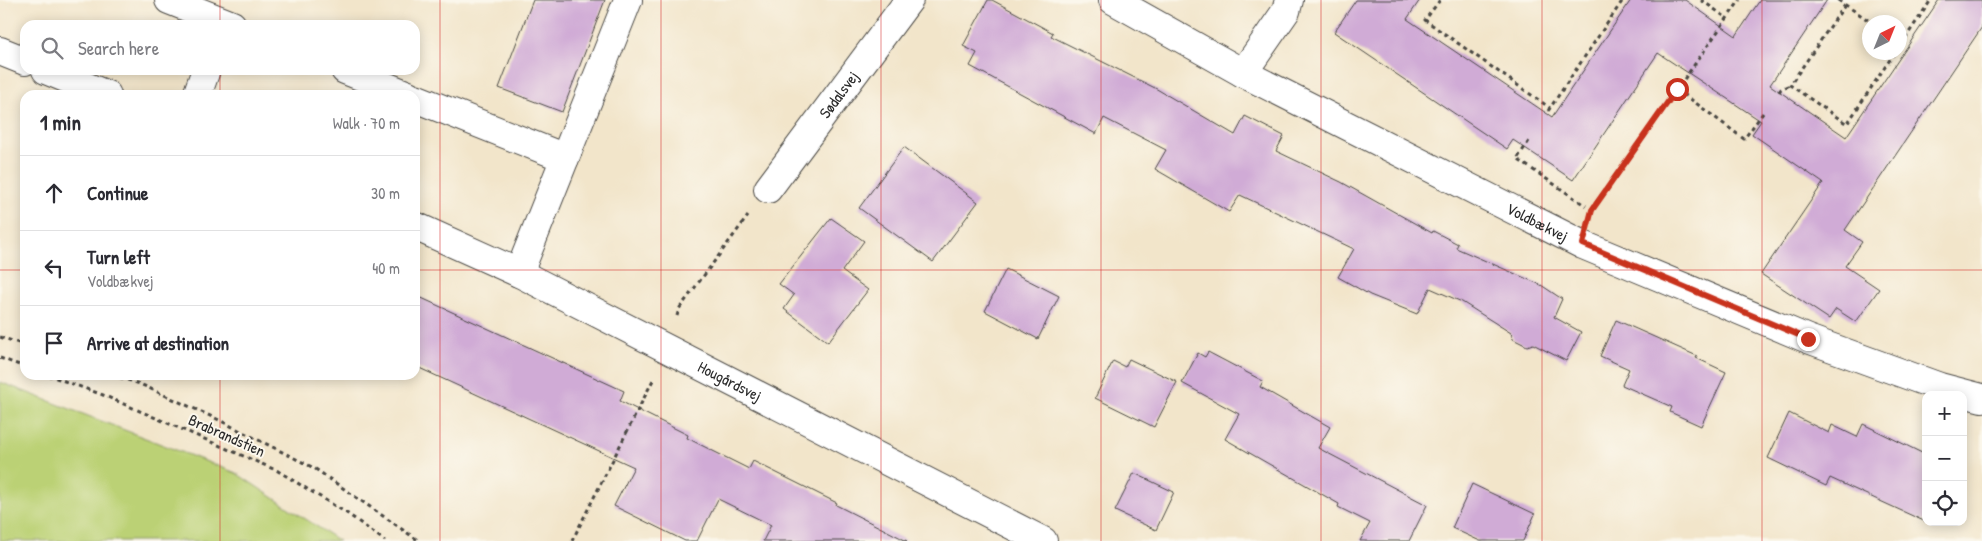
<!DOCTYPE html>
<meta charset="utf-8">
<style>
body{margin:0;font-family:"Patrick Hand",sans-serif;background:#f7f7f7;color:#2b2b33}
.controls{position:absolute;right:15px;bottom:15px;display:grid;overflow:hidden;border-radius:10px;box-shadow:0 2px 12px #0003}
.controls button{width:45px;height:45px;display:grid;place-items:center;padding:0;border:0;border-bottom:1px solid #e1e1e2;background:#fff;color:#2b2b33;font:25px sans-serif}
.compass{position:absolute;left:1862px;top:15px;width:45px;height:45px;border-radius:50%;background:#fff;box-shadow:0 2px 12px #0003;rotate:43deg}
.stop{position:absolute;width:15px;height:15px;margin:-11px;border:4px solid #c8321e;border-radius:50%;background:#fff}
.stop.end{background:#c8321e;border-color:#fff;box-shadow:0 1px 5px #0008}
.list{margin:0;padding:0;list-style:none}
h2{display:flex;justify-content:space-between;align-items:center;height:65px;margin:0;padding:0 20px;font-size:21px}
h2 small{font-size:16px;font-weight:400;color:#7c7c81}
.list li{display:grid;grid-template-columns:32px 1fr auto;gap:15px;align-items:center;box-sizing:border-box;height:75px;padding:0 20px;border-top:1px solid #e1e1e2}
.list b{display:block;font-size:19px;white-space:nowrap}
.list p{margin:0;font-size:16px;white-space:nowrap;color:#7c7c81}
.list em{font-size:16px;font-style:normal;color:#7c7c81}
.icon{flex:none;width:28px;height:28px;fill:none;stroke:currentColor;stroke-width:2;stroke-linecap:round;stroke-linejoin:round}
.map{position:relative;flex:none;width:1982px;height:541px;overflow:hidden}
.search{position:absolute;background:#fff;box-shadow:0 2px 12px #0003;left:20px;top:20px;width:400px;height:55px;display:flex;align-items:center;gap:12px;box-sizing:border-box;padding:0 18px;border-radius:15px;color:#7c7c81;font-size:19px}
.panel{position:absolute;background:#fff;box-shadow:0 2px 12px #0003;left:20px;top:90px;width:400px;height:290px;border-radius:15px}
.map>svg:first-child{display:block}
.green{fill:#bbd175;stroke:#737e50}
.building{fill:#d0abd6}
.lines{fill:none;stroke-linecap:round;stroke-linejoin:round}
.minor-casing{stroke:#494743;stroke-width:30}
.path{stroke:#494743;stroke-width:3;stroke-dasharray:4 4;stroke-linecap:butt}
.minor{stroke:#fff;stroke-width:28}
.route{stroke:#c8321e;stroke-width:6}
.grid{fill:none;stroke:#d62828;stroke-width:1;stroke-opacity:0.55}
.labels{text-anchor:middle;stroke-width:4;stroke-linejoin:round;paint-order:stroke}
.street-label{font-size:16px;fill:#2b2b2b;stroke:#fbf7ec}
</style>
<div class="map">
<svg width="1982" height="541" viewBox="0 0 1982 541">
<rect width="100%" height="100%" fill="#fbf7ec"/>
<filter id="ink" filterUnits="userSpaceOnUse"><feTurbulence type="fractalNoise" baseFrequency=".02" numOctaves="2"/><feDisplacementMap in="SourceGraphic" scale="10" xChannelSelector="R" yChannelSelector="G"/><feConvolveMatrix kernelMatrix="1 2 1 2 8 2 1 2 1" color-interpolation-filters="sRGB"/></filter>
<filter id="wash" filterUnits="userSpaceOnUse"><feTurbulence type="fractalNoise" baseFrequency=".0096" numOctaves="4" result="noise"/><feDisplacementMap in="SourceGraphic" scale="20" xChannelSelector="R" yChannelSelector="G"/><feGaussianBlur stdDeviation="1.12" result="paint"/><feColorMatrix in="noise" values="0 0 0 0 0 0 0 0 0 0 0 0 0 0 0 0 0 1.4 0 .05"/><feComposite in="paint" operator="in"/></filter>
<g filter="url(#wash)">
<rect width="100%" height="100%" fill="#f2e5ca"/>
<polygon class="green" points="0,382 236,473 339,541 0,541"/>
<g id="blocks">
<g class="building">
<polygon points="533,0 605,0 562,112 499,88"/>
<polygon points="988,0 992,0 1053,33 1051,36 1155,88 1235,135 1245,116 1284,136 1276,151 1341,182 1432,233 1433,231 1458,244 1456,248 1541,285 1562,299 1554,317 1581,332 1566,361 1533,344 1527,346 1513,339 1511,333 1462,302 1430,288 1417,314 1370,295 1338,277 1354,249 1240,195 1229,212 1155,169 1166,150 1104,118 1096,134 970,66 977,53 963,46"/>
<polygon points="1356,0 1420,0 1407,19 1552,117 1631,0 1685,0 1736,36 1760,0 1827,0 1770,85 1846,137 1939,0 1982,0 1982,27 1845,230 1862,242 1845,266 1879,289 1856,322 1836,309 1829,319 1761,274 1823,183 1752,134 1761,121 1658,53 1573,180 1513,140 1507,149 1334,32"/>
<polygon points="904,147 978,202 933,262 859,208"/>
<polygon points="831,218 864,241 842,271 868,290 828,342 784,309 794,295 779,284"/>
<polygon points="1006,269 1059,296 1038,339 985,311"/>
<polygon points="415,295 624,391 620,401 688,435 687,438 749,469 753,461 837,503 836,505 907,541 763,541 771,525 718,499 697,541 685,541 614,506 634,467 415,366"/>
<polygon points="1616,320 1697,356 1696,358 1726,372 1701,426 1670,412 1672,407 1622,385 1629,369 1600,356"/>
<polygon points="1208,352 1263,381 1260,387 1330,427 1318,448 1427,505 1409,541 1360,541 1370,523 1338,507 1339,504 1225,439 1239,414 1182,383 1198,353 1205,357"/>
<polygon points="1129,359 1177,382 1154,427 1095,398 1113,361 1125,367"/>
<polygon points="1789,413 1829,433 1832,425 1857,437 1863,424 1926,455 1926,522 1830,478 1826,486 1768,458"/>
<polygon points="1134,473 1174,492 1156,530 1115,511"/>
<polygon points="1472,484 1535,514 1523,541 1480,541 1452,528"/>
</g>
</g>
</g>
<g filter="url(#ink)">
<use href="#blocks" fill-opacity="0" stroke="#494743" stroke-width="1"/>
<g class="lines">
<defs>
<g id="minor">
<polyline points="169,0 232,25"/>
<path id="s1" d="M1113 0 1243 73 1583 245 1808 339 1940 387 1982 398"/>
<polyline points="0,51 25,61"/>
<polyline points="46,70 107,95"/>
<polyline points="345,70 408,95"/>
<polyline points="1243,73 1286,11 1289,0"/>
<polyline points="197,95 206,70"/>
<polyline points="415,98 565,158"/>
<path id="s2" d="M768 189 909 0"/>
<path id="s3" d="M415 226 519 273 1043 541"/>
<polyline points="519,273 628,0"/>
</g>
</defs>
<use href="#minor" class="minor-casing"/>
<g class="path">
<polyline points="1440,0 1425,20 1550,108"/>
<polyline points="1701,0 1727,18"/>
<polyline points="1838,0 1871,22"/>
<polyline points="1845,5 1790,85 1847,124 1895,52"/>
<polyline points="1900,41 1902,43 1931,0"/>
<polyline points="1677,89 1744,139 1763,113"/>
<polyline points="1779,92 1781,89 1790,85"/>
<polyline points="1548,111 1623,0"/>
<polyline points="1529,141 1517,159 1586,206"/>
<polyline points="1592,210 1740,0"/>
<polyline points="677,316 679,309 748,216"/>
<polyline points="0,337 25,345"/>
<polyline points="0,358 25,367"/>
<polyline points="48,375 103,395 278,471 348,514 385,541"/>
<polyline points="112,375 140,384 217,419 314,468 419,541"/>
<polyline points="572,541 653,380"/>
</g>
<use href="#minor" class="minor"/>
</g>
</g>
<g class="lines" filter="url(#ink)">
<polyline class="route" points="1677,89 1592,210 1583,244 1808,339"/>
</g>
<path class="grid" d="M220 0V25M440 0V541M661 0V541M881 0V541M1101 0V541M1321 0V541M1542 0V541M1762 0V541M220 70V95M0 270H25M415 270H1982M220 375V541"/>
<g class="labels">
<g class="street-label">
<text dy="6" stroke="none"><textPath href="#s2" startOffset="118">Sødalsvej</textPath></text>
<text dy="6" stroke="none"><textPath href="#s1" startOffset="479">Voldbækvej</textPath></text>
<text dy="6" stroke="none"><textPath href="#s3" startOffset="351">Hougårdsvej</textPath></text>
<text transform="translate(227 435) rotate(24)" y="6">Brabrandstien</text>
</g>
</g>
</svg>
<div class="controls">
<button>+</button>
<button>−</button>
<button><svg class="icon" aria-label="locate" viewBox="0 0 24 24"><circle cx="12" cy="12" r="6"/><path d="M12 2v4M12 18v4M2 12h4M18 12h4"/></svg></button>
</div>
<svg class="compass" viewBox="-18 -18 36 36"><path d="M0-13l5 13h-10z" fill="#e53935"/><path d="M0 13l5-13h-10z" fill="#7c7c81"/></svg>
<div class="stop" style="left:1677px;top:89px"></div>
<div class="stop end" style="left:1808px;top:339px"></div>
<div class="search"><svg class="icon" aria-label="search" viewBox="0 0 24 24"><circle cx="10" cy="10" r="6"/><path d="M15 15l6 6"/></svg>Search here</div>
<section class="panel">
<h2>1 min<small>Walk · 70 m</small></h2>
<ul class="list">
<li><svg class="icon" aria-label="ahead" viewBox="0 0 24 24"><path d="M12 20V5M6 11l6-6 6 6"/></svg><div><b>Continue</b></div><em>30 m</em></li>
<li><svg class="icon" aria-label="left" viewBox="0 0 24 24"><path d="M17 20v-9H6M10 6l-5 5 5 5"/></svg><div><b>Turn left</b><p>Voldbækvej</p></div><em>40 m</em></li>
<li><svg class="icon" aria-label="arrive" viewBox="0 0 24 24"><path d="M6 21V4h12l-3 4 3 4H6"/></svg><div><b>Arrive at destination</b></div></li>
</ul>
</section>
</div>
